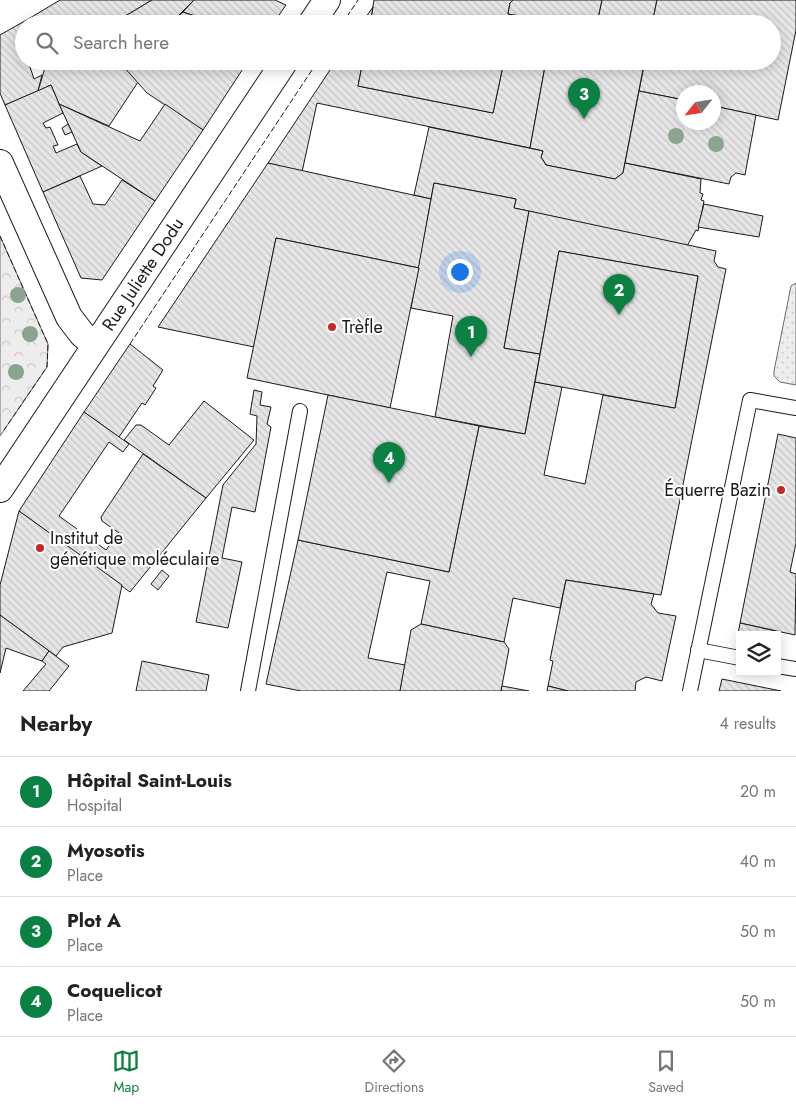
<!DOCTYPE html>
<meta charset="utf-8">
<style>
body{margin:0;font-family:Jost,sans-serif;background:#f6f6f6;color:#222}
.controls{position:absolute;right:15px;bottom:15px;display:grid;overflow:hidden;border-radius:0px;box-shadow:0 2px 12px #0003}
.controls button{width:45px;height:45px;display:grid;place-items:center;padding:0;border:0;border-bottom:1px solid #e0e0e0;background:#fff;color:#222;font:25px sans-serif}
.compass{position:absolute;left:676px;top:85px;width:45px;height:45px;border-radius:50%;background:#fff;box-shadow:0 2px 12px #0003;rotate:240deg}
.you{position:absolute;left:459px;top:271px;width:18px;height:18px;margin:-12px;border:4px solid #fff;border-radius:50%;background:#1a73e8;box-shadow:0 0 0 8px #1a73e833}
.badge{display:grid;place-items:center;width:32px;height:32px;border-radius:50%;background:#0b8043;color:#fff;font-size:16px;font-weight:700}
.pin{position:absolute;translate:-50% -41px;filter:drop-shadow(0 1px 2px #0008)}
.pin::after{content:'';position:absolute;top:26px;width:18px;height:15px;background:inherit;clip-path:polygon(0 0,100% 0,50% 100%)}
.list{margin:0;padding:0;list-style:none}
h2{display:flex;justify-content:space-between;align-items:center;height:65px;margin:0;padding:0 20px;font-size:21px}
h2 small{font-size:16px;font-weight:400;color:#767676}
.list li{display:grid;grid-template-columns:32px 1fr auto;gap:15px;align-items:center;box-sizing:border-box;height:70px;padding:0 20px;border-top:1px solid #e0e0e0}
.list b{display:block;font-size:19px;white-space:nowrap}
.list p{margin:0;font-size:16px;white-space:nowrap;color:#767676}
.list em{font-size:16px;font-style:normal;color:#767676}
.icon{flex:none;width:28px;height:28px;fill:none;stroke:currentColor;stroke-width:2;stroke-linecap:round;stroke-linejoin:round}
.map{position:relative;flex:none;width:796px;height:691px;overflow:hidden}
.search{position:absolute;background:#fff;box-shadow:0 2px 12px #0003;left:15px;right:15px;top:15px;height:55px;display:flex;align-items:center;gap:12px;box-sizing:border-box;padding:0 18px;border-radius:28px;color:#767676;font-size:19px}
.sheet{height:345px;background:#fff}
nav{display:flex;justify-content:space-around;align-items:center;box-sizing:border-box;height:70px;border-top:1px solid #e0e0e0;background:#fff;font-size:14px;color:#767676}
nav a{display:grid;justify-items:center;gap:2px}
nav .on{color:#0b8043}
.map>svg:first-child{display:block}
.grass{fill:url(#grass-dots);stroke:#6a6a6a}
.park{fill:url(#park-crowns);stroke:#6a6a6a}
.building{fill:url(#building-back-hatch);stroke:#1a1a1a}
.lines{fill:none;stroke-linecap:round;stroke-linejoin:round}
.lane-casing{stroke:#1a1a1a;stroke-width:16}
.street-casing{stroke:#1a1a1a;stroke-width:28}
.lane{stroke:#fff;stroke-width:14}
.street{stroke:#fff;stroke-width:26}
.fence{stroke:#1a1a1a;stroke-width:1;stroke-dasharray:6 2.5;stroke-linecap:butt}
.tree{fill:#8aa48f}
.poi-dot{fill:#c62828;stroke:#fff;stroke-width:2}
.labels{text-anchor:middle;stroke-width:4;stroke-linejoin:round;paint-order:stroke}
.street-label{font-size:18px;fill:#1a1a1a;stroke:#fff}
.poi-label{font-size:18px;fill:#1a1a1a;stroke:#fff;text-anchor:start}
</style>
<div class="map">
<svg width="796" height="691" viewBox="0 0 796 691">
<defs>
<pattern id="grass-dots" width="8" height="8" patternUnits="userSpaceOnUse" patternTransform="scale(1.25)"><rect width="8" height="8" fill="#ededed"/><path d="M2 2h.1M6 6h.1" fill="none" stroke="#cbcbcb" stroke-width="1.8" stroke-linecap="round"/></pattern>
<pattern id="park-crowns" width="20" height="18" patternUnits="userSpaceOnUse" patternTransform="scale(1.25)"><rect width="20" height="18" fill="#ededed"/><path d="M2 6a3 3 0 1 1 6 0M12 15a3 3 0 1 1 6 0" fill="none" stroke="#cbcbcb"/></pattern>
<pattern id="building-back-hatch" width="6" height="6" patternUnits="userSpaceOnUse" patternTransform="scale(1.25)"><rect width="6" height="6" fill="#e6e6e6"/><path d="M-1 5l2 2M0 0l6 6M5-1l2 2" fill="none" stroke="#c5c5c5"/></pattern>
</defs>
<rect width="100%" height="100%" fill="#fff"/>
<polygon class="grass" points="796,283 796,385 780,382 774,376 774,371 791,286"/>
<polygon class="park" points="0,236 48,344 47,367 0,436"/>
<g class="building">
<polygon points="60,0 152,0 112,24 34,24 30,18"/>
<polygon points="152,0 194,0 170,24 112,24"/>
<polygon points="194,0 275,0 286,5 273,24 219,24 183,12"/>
<polygon points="374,0 513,0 510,3 508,14 513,15 511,24 370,24"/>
<polygon points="513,0 602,0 597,24 546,24 543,20 508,14 510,3"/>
<polygon points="602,0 657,0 652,24 597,24"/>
<polygon points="657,0 796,0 796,30 778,120 714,106 714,92 684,92 684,100 639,91 645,61 772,61 772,24 652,24"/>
<polygon points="373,7 370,24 361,24"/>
<polygon points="183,12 219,24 170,24"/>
<polygon points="513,15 543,20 546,24 511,24"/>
<polygon points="30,18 34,24 24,24 24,61 28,61 34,79 42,75 38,91 5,105 0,93 0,35"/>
<polygon points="47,61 129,61 123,66 138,82 109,126 59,104 51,85 38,91"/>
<polygon points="129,61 248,61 203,130 147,93 123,66"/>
<polygon points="336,61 363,61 358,86 493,113 504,61 546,61 530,148 317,103 302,172 268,163"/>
<polygon points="363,61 504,61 493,113 358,86"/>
<polygon points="546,61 633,61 644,64 623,173 615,179 546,165 541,157 543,151 530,148"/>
<polygon points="51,85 63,113 43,123 46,128 50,127 58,145 53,146 56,153 77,144 81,152 102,166 43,192 5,105"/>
<polygon points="639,91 684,100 684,122 714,122 714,106 756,115 745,175 736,173 731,177 729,184 625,163"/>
<polygon points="59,104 140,141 165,104 203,130 155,201 81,152"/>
<polygon points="68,124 72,132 65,135 62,128"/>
<polygon points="429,127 543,151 541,157 546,165 615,179 623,173 625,163 701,179 700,193 703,194 701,200 704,201 698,231 696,230 687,246 514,208 516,199 434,183 431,199 414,195"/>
<polygon points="268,163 431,199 419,268 276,238 254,347 158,327"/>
<polygon points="80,176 93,204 105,205 122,180 155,201 102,280 81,278 43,192"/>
<polygon points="434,183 516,199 514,208 529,211 504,348 540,354 525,434 435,417 453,316 411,308"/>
<polygon points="704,204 763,216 759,237 698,227"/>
<polygon points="529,211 716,251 714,261 718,267 726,269 661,595 566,580 560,608 513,598 504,642 421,624 430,581 387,572 368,658 405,665 400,691 301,691 266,684 298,540 449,572 479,426 525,434 535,382 562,387 544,475 585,484 603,395 675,408 698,276 559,251 540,354 504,348"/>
<polygon points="276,238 419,268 390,408 247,378"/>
<polygon points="559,251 698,276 675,408 535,382"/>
<polygon points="130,344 163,370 153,386 156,388 145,405 142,403 119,437 84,412"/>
<polygon points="254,390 262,392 260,405 271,407 267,424 271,427 255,512 232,507 222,558 242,562 228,628 196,622 223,485 256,444 257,416 250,414"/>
<polygon points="328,395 479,426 449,572 298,540"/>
<polygon points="204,401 254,440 206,498 124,440 136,425 141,425 169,445"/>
<polygon points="84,412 129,444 123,452 109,442 59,516 106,550 119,533 102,521 101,517 143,454 206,498 130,592 19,511"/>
<polygon points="778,434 796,438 796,543 790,572 796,574 795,635 740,623"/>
<polygon points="19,511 122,585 112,633 63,647 56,656 0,615 0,585"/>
<polygon points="162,570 169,576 158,590 151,584"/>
<polygon points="566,580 654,594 651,604 658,613 676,616 662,681 646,677 636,682 635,691 568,691 548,686 553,661 550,660"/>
<polygon points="0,615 49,651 42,661 6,648 0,673"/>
<polygon points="740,623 776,631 775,635 738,634"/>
<polygon points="421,624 504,642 509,649 501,691 400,691 411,630"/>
<polygon points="49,651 69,666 49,691 23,691 46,664 42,661"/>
<polygon points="142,661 209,675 206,691 136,691"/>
<polygon points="722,679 781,691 719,691"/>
<polygon points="502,686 529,691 501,691"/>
<polygon points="548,686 568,691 547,691"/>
</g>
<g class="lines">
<defs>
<g id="lane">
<polyline points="698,650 740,658"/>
<polyline points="777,666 796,669"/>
<polyline points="248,691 300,411"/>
<polyline points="690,691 750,400 796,408"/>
</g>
<g id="street">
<polyline points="311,24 327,0"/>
<polyline points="0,163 69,317 82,334 95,345"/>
<path id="s1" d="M0 489 285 61"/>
</g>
</defs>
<use href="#lane" class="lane-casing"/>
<use href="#street" class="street-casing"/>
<use href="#lane" class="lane"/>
<use href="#street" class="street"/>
<g class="fence">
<polyline points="342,24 358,0"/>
<polyline points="0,236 48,344 47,367 4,430"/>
<polyline points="130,344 318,61"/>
</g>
</g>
<g class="tree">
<circle cx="676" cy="136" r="8"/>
<circle cx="716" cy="144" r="8"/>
<circle cx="18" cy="295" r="8"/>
<circle cx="30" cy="334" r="8"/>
<circle cx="16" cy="372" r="8"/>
</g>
<g class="poi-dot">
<circle cx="332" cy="327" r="5"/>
<circle cx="781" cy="490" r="5"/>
<circle cx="40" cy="548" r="5"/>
</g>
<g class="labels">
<g class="street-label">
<text dy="6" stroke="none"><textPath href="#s1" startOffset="258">Rue Juliette Dodu</textPath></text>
</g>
<g class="poi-label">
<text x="342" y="333">Trèfle</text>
<text x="771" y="496" text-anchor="end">Équerre Bazin</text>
<text x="50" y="544">Institut de<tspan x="50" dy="21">génétique moléculaire</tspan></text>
</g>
</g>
</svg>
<div class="controls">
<button><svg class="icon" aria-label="layers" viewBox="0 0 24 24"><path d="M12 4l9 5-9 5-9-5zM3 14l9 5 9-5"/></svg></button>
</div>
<svg class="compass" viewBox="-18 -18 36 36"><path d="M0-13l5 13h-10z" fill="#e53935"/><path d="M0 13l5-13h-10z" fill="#767676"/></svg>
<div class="you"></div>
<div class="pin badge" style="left:471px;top:357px">1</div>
<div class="pin badge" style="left:619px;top:315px">2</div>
<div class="pin badge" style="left:584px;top:119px">3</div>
<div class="pin badge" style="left:389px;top:483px">4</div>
<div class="search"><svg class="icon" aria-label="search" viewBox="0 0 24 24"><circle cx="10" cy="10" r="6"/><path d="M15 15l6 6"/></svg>Search here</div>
</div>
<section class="sheet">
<h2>Nearby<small>4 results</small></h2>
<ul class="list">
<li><span class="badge">1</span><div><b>Hôpital Saint-Louis</b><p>Hospital</p></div><em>20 m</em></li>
<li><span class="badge">2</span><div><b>Myosotis</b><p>Place</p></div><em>40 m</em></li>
<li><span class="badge">3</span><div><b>Plot A</b><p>Place</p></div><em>50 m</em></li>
<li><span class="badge">4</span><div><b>Coquelicot</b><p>Place</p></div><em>50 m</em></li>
</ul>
</section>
<nav>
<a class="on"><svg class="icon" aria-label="map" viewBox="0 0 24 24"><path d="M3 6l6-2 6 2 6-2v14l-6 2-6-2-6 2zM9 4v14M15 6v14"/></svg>Map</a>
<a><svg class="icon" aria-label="directions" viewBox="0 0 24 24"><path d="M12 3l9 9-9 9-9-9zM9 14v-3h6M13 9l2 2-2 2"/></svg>Directions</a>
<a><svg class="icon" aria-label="saved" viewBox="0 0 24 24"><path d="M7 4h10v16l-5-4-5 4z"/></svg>Saved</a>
</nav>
